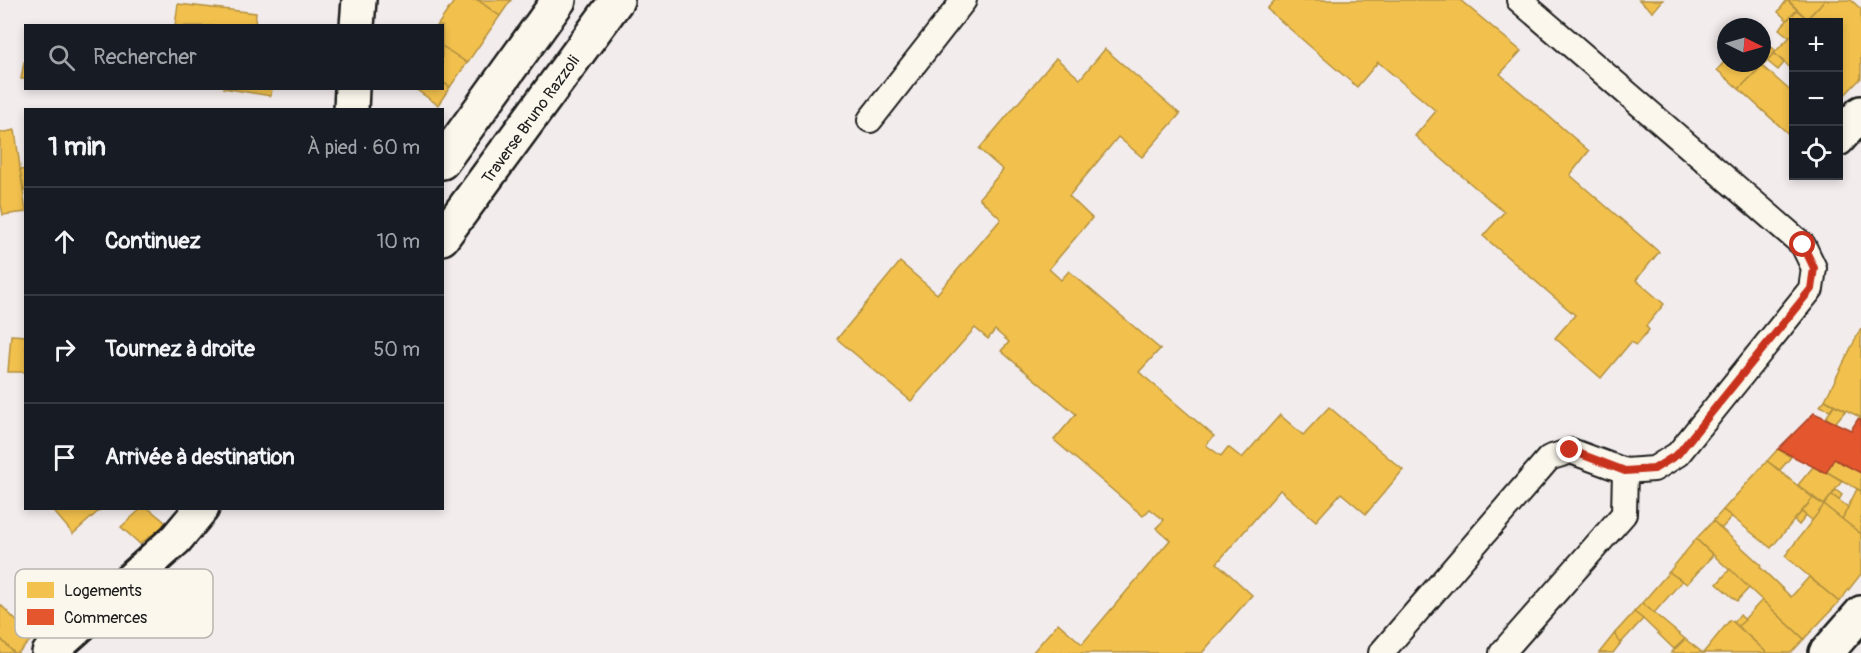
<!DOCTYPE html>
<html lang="fr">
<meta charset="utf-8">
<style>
body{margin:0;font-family:Pangolin,sans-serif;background:#242831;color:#f1f3f6}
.controls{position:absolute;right:18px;top:18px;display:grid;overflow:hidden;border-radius:0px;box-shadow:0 3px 9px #0003}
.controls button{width:54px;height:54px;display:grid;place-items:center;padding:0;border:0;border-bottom:2px solid #363941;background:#171b24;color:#f1f3f6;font:30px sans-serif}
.compass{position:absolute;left:1717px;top:18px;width:54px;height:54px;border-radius:50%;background:#171b24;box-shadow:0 3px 9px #0003;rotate:95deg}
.stop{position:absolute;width:18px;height:18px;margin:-14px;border:4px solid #c8321e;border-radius:50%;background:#fff}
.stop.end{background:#c8321e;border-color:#fff;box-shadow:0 2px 6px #0008}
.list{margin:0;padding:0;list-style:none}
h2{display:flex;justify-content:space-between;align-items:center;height:78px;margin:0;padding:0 24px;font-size:26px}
h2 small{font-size:20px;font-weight:400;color:#9ea1a6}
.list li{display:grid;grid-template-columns:39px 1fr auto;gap:18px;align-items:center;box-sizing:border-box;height:108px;padding:0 24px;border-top:2px solid #363941}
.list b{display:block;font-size:22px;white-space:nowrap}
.list em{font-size:20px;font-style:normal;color:#9ea1a6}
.icon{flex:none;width:33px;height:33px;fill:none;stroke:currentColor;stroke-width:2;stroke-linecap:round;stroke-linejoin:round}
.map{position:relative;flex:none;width:1861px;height:653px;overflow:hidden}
.search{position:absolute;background:#171b24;box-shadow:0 3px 9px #0003;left:24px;top:24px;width:420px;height:66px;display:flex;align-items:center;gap:15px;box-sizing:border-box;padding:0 21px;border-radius:0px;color:#9ea1a6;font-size:22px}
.panel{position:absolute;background:#171b24;box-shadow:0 3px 9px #0003;left:24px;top:108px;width:420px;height:402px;border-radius:0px}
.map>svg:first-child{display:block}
.homes{fill:#f2c14e;stroke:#b2903f;stroke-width:1.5}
.shops{fill:#e4572e;stroke:#a84529;stroke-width:1.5}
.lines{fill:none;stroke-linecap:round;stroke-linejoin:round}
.service-casing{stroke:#1c1c1c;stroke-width:28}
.minor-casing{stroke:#1c1c1c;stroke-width:38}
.service{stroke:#fbf7ec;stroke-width:24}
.minor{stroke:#fbf7ec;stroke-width:33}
.route{stroke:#c8321e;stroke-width:8}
.labels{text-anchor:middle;stroke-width:6;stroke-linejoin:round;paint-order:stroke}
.street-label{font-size:16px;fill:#1c1c1c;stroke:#fbf7ec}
.key{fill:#fbf7ec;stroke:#b8b5ae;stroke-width:1.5}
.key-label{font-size:16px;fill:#1c1c1c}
</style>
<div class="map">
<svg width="1861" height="653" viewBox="0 0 1861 653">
<rect width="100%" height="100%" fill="#f3eced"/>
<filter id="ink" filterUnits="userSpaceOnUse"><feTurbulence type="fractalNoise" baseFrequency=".0167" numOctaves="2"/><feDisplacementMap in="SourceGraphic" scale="12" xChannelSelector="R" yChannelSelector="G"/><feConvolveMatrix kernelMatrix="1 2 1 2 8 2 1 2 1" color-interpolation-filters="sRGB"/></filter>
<g filter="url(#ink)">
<g class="homes">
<polygon points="455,0 478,0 500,16 467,63 442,46 442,26 437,26"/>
<polygon points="478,0 511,0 500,16"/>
<polygon points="1275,0 1460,0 1521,51 1500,74 1589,151 1570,175 1659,252 1636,280 1664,304 1646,326 1649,330 1636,345 1631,342 1601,378 1555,338 1575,315 1483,236 1504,212 1415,136 1436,111 1378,62 1357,87 1267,9"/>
<polygon points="1639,0 1663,0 1653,12"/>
<polygon points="1787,0 1797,10 1787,20 1778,12"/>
<polygon points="1788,0 1825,0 1807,19"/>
<polygon points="1825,0 1851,0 1861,9 1861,78 1838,102 1838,22 1804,22"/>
<polygon points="178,4 256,13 255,26 175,26"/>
<polygon points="1797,10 1807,19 1804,22 1794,22 1794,33 1789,37 1779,29"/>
<polygon points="1794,33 1794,71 1774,53"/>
<polygon points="1762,38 1776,51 1762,66 1759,63 1762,63"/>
<polygon points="442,46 467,63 450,87 442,82"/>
<polygon points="1105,49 1180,114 1142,157 1118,137 1069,196 1092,218 1049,269 1061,280 1069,271 1160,349 1139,372 1214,436 1206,445 1221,456 1228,447 1242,458 1280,415 1303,435 1329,407 1403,470 1366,514 1341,493 1316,521 1280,490 1217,563 1252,595 1202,653 1032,653 1058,623 1082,644 1170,540 1156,528 1164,520 1150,509 1143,516 1054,440 1076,414 1001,351 1009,342 995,330 988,339 975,328 911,401 837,339 900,262 937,294 1001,219 979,198 1003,170 979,149 1056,58 1080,79"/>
<polygon points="1774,53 1784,63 1778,70 1767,61"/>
<polygon points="1726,60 1726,63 1759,63 1762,66 1739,89 1717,70"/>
<polygon points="24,62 26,62 26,79 21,79"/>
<polygon points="1762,66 1794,94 1794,139 1739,89"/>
<polygon points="442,82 450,87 438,105 414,88 442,88"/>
<polygon points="223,88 272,88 271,96"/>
<polygon points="15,130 26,212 3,215 0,199 0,133"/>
<polygon points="26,169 26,191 24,191 20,170"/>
<polygon points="1861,328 1861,420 1858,419 1860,417 1825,400"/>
<polygon points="11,335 26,336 26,372 8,372"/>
<polygon points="1825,400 1834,405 1830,410 1820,406"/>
<polygon points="1834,405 1846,410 1835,423 1826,418"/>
<polygon points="1778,449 1791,457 1780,470 1767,461"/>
<polygon points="1834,459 1861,473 1861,491 1827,472"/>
<polygon points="1767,461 1813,498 1771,548 1723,510"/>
<polygon points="1813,467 1826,473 1827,472 1842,481 1824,505 1798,485"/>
<polygon points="1857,489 1861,491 1861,534 1842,519"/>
<polygon points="1836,490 1842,495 1839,500 1832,495"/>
<polygon points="1832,495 1848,507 1842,519 1824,505"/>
<polygon points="1813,498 1824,505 1813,521 1802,512"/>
<polygon points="1824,505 1861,534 1861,574 1839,602 1785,556"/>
<polygon points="51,508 102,508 73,534"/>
<polygon points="142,508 148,508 165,522 162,527 140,544 121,527"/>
<polygon points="1723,510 1732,517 1721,529 1713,521"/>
<polygon points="1802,512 1806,516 1799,525 1794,520"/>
<polygon points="1713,521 1761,565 1760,567 1791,597 1809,577 1839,602 1804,639 1696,539"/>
<polygon points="1696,539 1713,555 1687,584 1669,572"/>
<polygon points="1730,569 1749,588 1737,601 1717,584"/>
<polygon points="1669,572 1682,581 1654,613 1642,603"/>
<polygon points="1762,600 1804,639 1791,653 1767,653 1738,626"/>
<polygon points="1642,603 1685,639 1674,649 1643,619 1634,612"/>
<polygon points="0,604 33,638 18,653 14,653 0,638"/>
<polygon points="1634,612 1643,619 1620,644 1615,633"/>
<polygon points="1740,615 1745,620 1738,626 1733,622"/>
<polygon points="1730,620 1733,622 1767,653 1703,653"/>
<polygon points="1615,633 1620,644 1613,653 1599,653"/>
<polygon points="0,638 14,653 0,653"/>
<polygon points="1685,639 1703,653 1671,653"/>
</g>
<polygon class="shops" points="1814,413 1851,430 1858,419 1861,420 1861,473 1834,459 1826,473 1778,449"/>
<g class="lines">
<defs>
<g id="service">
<polyline points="870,120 964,0"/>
<polyline points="1381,653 1549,458 1571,451 1625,471 1654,469 1678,454 1811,289 1814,268 1803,245 1519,0"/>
<polyline points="1502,653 1624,514 1625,471"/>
</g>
<g id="minor">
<polyline points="357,26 359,0"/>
<polyline points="351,110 352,88"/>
<polyline points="1838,139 1861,113"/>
<polyline points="442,162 559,0"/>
<polyline points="442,238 617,0"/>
<polyline points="49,653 176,539 202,508"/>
<polyline points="1826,653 1861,613"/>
</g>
</defs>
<use href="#service" class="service-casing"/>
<use href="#minor" class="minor-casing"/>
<use href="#service" class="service"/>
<use href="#minor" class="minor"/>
</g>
</g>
<g class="lines" filter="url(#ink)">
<polyline class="route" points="1570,450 1625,471 1654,469 1678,454 1811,289 1814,268 1803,245"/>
</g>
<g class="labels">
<g class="street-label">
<text transform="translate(530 119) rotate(-54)" y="6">Traverse Bruno Razzoli</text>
</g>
</g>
<rect x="15" y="569" width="198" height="69" rx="9" class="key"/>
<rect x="27" y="582" width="27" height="16" fill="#f2c14e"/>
<rect x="27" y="609" width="27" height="16" fill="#e4572e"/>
<g class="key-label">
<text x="64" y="596">Logements</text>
<text x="64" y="623">Commerces</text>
</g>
</svg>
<div class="controls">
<button>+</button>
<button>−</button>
<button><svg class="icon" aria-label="locate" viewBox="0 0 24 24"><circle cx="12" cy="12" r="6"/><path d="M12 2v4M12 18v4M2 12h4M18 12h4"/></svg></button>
</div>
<svg class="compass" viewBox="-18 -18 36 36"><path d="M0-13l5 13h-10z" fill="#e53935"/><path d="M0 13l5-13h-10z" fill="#9ea1a6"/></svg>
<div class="stop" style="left:1803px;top:245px"></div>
<div class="stop end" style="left:1570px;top:450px"></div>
<div class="search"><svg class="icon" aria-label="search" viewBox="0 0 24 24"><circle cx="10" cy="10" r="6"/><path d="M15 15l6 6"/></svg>Rechercher</div>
<section class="panel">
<h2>1 min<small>À pied · 60 m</small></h2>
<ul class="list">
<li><svg class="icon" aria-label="ahead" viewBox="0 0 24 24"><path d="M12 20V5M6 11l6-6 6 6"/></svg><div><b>Continuez</b></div><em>10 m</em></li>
<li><svg class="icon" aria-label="right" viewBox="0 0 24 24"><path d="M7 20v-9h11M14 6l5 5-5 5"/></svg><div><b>Tournez à droite</b></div><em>50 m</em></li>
<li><svg class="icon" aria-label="arrive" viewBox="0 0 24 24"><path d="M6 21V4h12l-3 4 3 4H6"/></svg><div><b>Arrivée à destination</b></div></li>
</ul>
</section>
</div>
